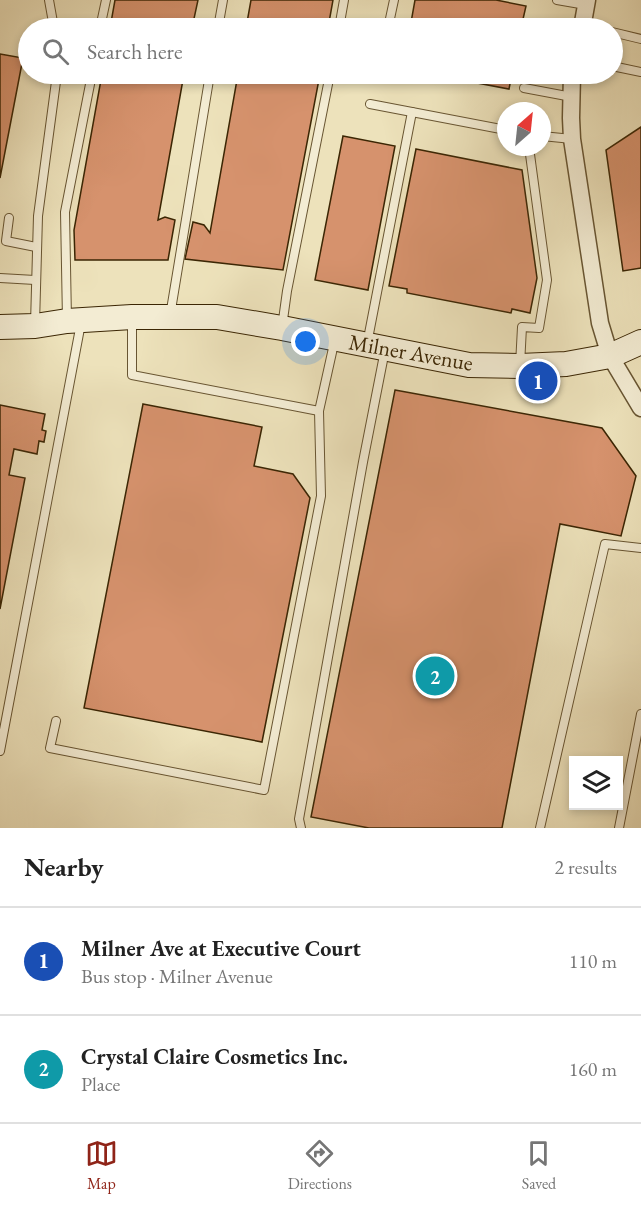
<!DOCTYPE html>
<meta charset="utf-8">
<style>
body{margin:0;font-family:"EB Garamond",serif;background:#f6f6f6;color:#222}
.controls{position:absolute;right:18px;bottom:18px;display:grid;overflow:hidden;border-radius:0px;box-shadow:0 3px 9px #0003}
.controls button{width:54px;height:54px;display:grid;place-items:center;padding:0;border:0;border-bottom:2px solid #e0e0e0;background:#fff;color:#222;font:30px sans-serif}
.compass{position:absolute;left:497px;top:102px;width:54px;height:54px;border-radius:50%;background:#fff;box-shadow:0 3px 9px #0003;rotate:27deg}
.you{position:absolute;left:306px;top:342px;width:21px;height:21px;margin:-15px;border:4px solid #fff;border-radius:50%;background:#1a73e8;box-shadow:0 0 0 9px #1a73e833}
.badge{display:grid;place-items:center;width:39px;height:39px;border-radius:50%;background:#8f2418;color:#fff;font-size:20px;font-weight:700}
.pin{position:absolute;translate:-50% -50%;border:3px solid #fff;box-shadow:0 2px 6px #0006}
.list{margin:0;padding:0;list-style:none}
h2{display:flex;justify-content:space-between;align-items:center;height:78px;margin:0;padding:0 24px;font-size:26px}
h2 small{font-size:20px;font-weight:400;color:#767676}
.list li{display:grid;grid-template-columns:39px 1fr auto;gap:18px;align-items:center;box-sizing:border-box;height:108px;padding:0 24px;border-top:2px solid #e0e0e0}
.list b{display:block;font-size:22px;white-space:nowrap}
.list p{margin:0;font-size:20px;white-space:nowrap;color:#767676}
.list em{font-size:20px;font-style:normal;color:#767676}
.icon{flex:none;width:33px;height:33px;fill:none;stroke:currentColor;stroke-width:2;stroke-linecap:round;stroke-linejoin:round}
.map{position:relative;flex:none;width:641px;height:828px;overflow:hidden}
.search{position:absolute;background:#fff;box-shadow:0 3px 9px #0003;left:18px;right:18px;top:18px;height:66px;display:flex;align-items:center;gap:15px;box-sizing:border-box;padding:0 21px;border-radius:33px;color:#767676;font-size:22px}
.sheet{height:294px;background:#fff}
nav{display:flex;justify-content:space-around;align-items:center;box-sizing:border-box;height:84px;border-top:2px solid #e0e0e0;background:#fff;font-size:16px;color:#767676}
nav a{display:grid;justify-items:center;gap:3px}
nav .on{color:#8f2418}
.map>svg:first-child{display:block}
.building{fill:#d6926d;stroke:#3b2604;stroke-width:1.5}
.lines{fill:none;stroke-linecap:round;stroke-linejoin:round}
.lane-casing{stroke:#685532;stroke-width:10}
.street-casing{stroke:#685532;stroke-width:19}
.secondary-casing{stroke:#3b2604;stroke-width:26}
.lane{stroke:#f3ecd3;stroke-width:8}
.street{stroke:#f3ecd3;stroke-width:16}
.secondary{stroke:#f3ecd3;stroke-width:24}
.labels{text-anchor:middle;stroke-width:5;stroke-linejoin:round;paint-order:stroke}
.street-label{font-size:22px;fill:#3b2604;stroke:#f3ecd3}
</style>
<div class="map">
<svg width="641" height="828" viewBox="0 0 641 828">
<rect width="100%" height="100%" fill="#ede2bb"/>
<filter id="stains"><feTurbulence type="fractalNoise" baseFrequency=".00333" numOctaves="4"/><feColorMatrix values="0 0 0 0 .2 0 0 0 0 .09 0 0 0 0 .02 0 0 0 .5 -.17"/></filter>
<radialGradient id="worn" r=".72"><stop offset=".6" stop-color="#630" stop-opacity="0"/><stop offset="1" stop-color="#630" stop-opacity=".3"/></radialGradient>
<g class="building">
<polygon points="115,0 198,0 192,28 110,28"/>
<polygon points="251,0 333,0 328,28 246,28"/>
<polygon points="415,0 496,0 526,6 521,28 410,28"/>
<polygon points="0,54 23,58 0,178"/>
<polygon points="102,74 184,74 158,220 165,217 175,220 168,260 75,260 74,230"/>
<polygon points="238,74 320,74 283,270 185,259 193,222 204,225 210,233"/>
<polygon points="430,74 512,74 509,89"/>
<polygon points="641,127 641,268 623,271 606,150"/>
<polygon points="343,136 395,146 368,290 315,280"/>
<polygon points="416,149 522,170 537,278 530,313 512,309 511,313 407,293 407,289 389,286"/>
<polygon points="395,390 602,428 636,476 621,536 560,524 502,828 369,828 311,817"/>
<polygon points="143,404 262,427 254,466 293,474 310,498 262,742 84,708"/>
<polygon points="0,405 45,414 42,430 46,431 44,442 39,441 37,454 14,449 9,475 25,478 0,609"/>
</g>
<g class="lines">
<defs>
<g id="lane">
<polyline points="49,0 54,28"/>
<polyline points="557,0 586,5"/>
<polyline points="582,25 596,28"/>
<polyline points="100,28 106,0"/>
<polyline points="218,28 223,0"/>
<polyline points="339,28 344,0"/>
<polyline points="388,28 394,0"/>
<polyline points="612,32 641,39"/>
<polyline points="612,66 641,72"/>
<polyline points="524,88 572,97"/>
<polyline points="370,104 506,130"/>
<polyline points="542,136 572,139"/>
<polyline points="9,218 6,241 36,247"/>
<polyline points="0,278 35,280"/>
<polyline points="170,316 210,74"/>
<polyline points="132,318 132,375 319,411"/>
<polyline points="67,320 65,212 92,74"/>
<polyline points="35,324 38,216 57,74"/>
<polyline points="282,327 287,291 330,74"/>
<polyline points="367,344 412,112"/>
<polyline points="520,365 522,327 539,328 547,280 529,147"/>
<polyline points="56,721 50,748 264,790 321,496 319,411 335,339"/>
<polyline points="0,751 81,323"/>
<polyline points="301,828 299,819 363,462 385,350"/>
<polyline points="540,828 605,544 641,548"/>
<polyline points="619,828 641,714"/>
</g>
<g id="street">
<polyline points="582,28 587,0"/>
<polyline points="572,74 571,118 572,139 600,323 610,356 641,408"/>
</g>
<polyline id="secondary" points="0,327 35,326 67,321 132,317 217,317 282,328 469,365 520,366 566,364 610,356 641,342"/>
</defs>
<use href="#lane" class="lane-casing"/>
<use href="#street" class="street-casing"/>
<use href="#secondary" class="secondary-casing"/>
<use href="#lane" class="lane"/>
<use href="#street" class="street"/>
<use href="#secondary" class="secondary"/>
</g>
<g class="labels">
<g class="street-label">
<text transform="translate(411 352) rotate(10)" y="8">Milner Avenue</text>
</g>
</g>
<rect width="100%" height="100%" filter="url(#stains)"/>
<rect width="100%" height="100%" fill="url(#worn)"/>
</svg>
<div class="controls">
<button><svg class="icon" aria-label="layers" viewBox="0 0 24 24"><path d="M12 4l9 5-9 5-9-5zM3 14l9 5 9-5"/></svg></button>
</div>
<svg class="compass" viewBox="-18 -18 36 36"><path d="M0-13l5 13h-10z" fill="#e53935"/><path d="M0 13l5-13h-10z" fill="#767676"/></svg>
<div class="you"></div>
<div class="pin badge" style="left:538px;top:381px;background:#1a4fb4">1</div>
<div class="pin badge" style="left:435px;top:676px;background:#0f9aa8">2</div>
<div class="search"><svg class="icon" aria-label="search" viewBox="0 0 24 24"><circle cx="10" cy="10" r="6"/><path d="M15 15l6 6"/></svg>Search here</div>
</div>
<section class="sheet">
<h2>Nearby<small>2 results</small></h2>
<ul class="list">
<li><span class="badge" style="background:#1a4fb4">1</span><div><b>Milner Ave at Executive Court</b><p>Bus stop · Milner Avenue</p></div><em>110 m</em></li>
<li><span class="badge" style="background:#0f9aa8">2</span><div><b>Crystal Claire Cosmetics Inc.</b><p>Place</p></div><em>160 m</em></li>
</ul>
</section>
<nav>
<a class="on"><svg class="icon" aria-label="map" viewBox="0 0 24 24"><path d="M3 6l6-2 6 2 6-2v14l-6 2-6-2-6 2zM9 4v14M15 6v14"/></svg>Map</a>
<a><svg class="icon" aria-label="directions" viewBox="0 0 24 24"><path d="M12 3l9 9-9 9-9-9zM9 14v-3h6M13 9l2 2-2 2"/></svg>Directions</a>
<a><svg class="icon" aria-label="saved" viewBox="0 0 24 24"><path d="M7 4h10v16l-5-4-5 4z"/></svg>Saved</a>
</nav>
